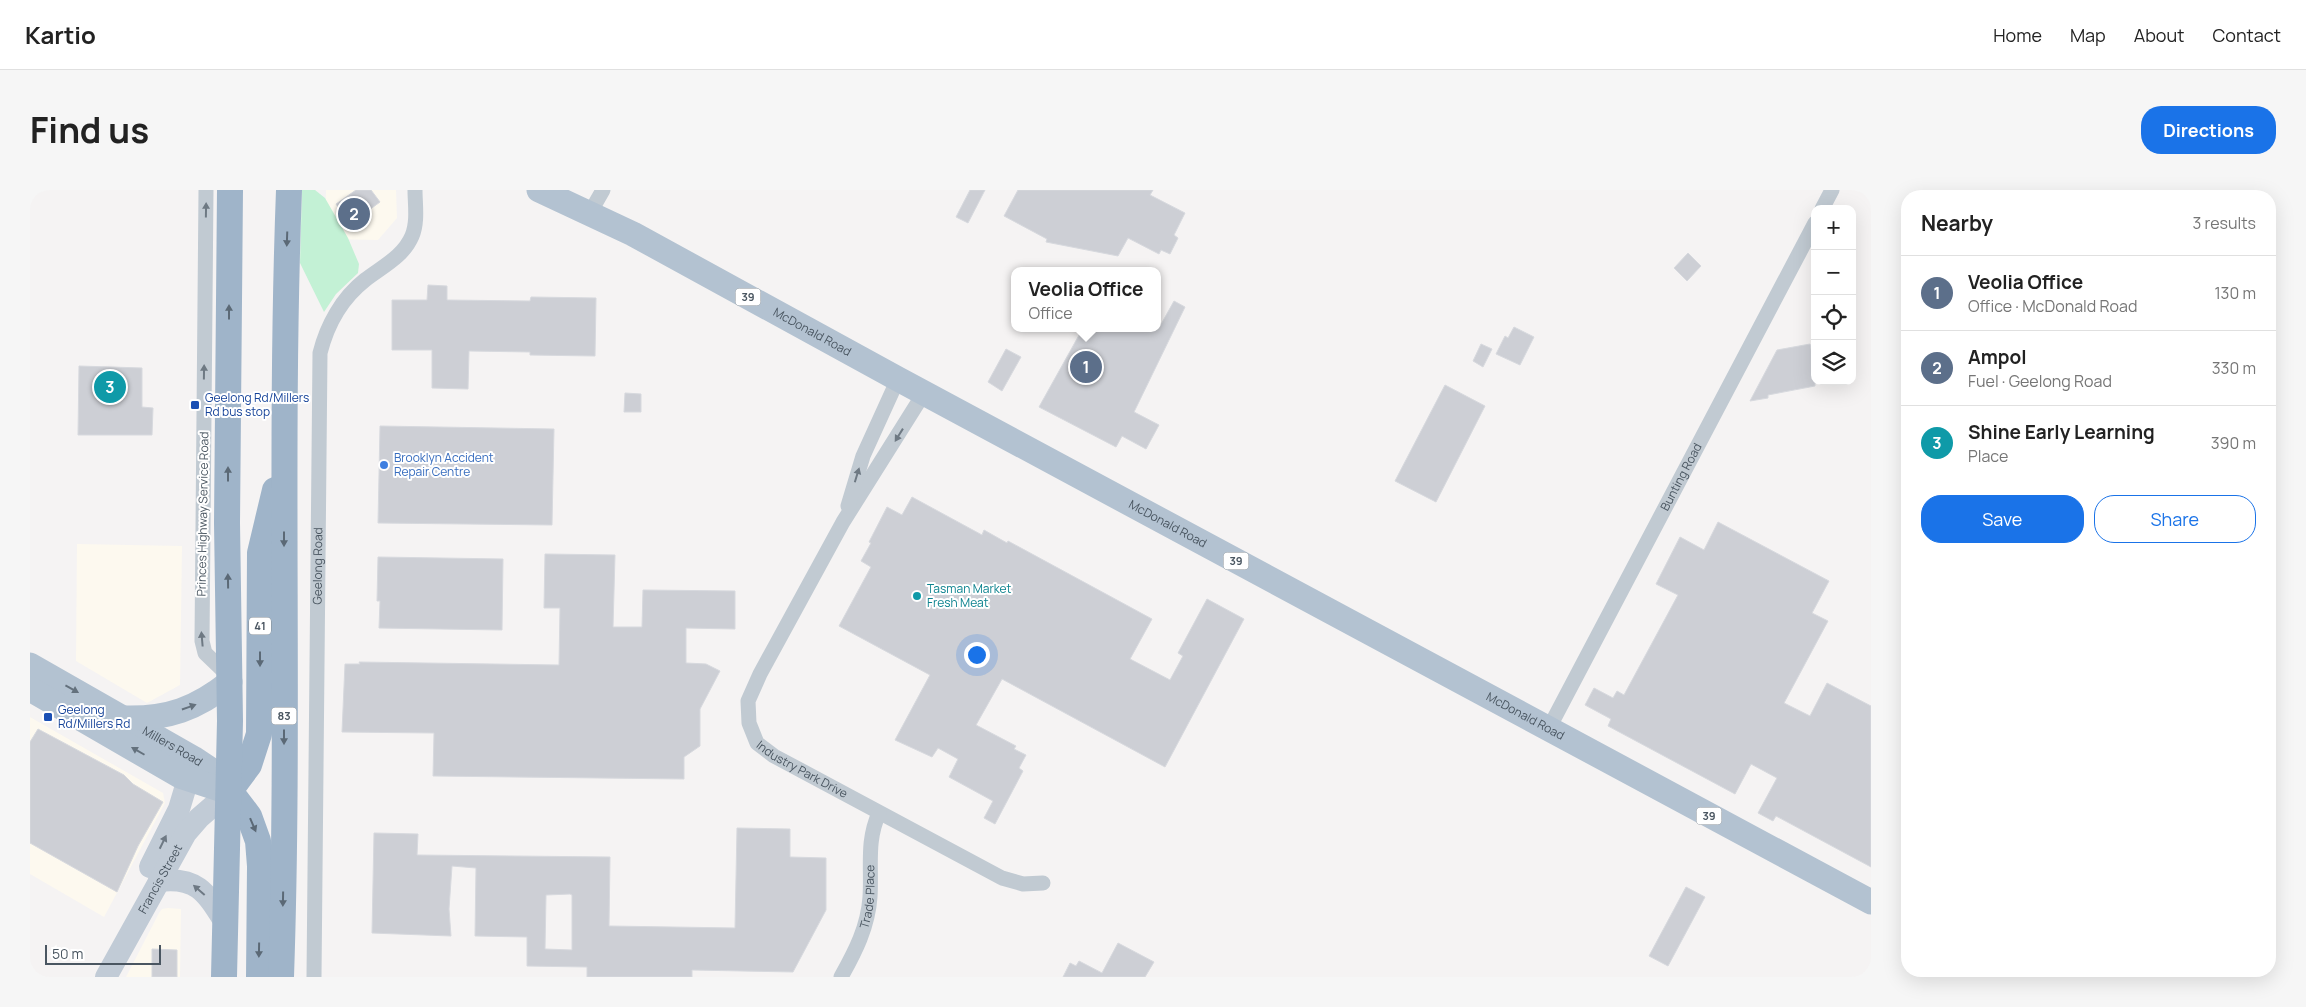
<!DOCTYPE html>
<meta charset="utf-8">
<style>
body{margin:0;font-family:Manrope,sans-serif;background:#f6f6f6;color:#222}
.controls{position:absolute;right:15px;top:15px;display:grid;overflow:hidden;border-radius:10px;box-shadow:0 5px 20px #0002}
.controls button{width:45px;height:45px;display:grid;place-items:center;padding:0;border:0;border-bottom:1px solid #e0e0e0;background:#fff;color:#222;font:25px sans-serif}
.scale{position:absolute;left:15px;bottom:12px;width:116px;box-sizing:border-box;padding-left:5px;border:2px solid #4a5661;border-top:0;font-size:14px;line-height:18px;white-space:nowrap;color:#4a5661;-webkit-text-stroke:4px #fff;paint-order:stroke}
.you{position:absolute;left:946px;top:464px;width:18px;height:18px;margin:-12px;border:4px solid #fff;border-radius:50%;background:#1a73e8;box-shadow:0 0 0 8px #1a73e833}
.badge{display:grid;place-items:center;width:32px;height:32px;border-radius:50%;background:#1a73e8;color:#fff;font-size:16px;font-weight:700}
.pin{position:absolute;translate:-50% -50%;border:2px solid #fff;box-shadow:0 1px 5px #0006}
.popup{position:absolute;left:981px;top:77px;width:150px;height:65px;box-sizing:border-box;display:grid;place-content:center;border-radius:10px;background:#fff;filter:drop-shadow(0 1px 4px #0005);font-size:16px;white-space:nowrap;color:#767676}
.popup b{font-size:19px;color:#222}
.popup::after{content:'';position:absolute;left:50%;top:100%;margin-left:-10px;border:10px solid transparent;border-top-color:#fff}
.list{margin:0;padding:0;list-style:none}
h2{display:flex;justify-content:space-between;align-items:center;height:65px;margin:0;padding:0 20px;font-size:21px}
h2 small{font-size:16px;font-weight:400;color:#767676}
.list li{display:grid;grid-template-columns:32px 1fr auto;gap:15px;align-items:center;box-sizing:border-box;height:75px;padding:0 20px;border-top:1px solid #e0e0e0}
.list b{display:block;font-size:19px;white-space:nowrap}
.list p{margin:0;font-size:16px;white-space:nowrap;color:#767676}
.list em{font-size:16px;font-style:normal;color:#767676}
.actions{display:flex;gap:10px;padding:15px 20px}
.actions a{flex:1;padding:11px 0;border:1px solid #1a73e8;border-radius:20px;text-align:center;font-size:18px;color:#1a73e8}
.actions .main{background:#1a73e8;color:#fff}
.icon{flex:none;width:28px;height:28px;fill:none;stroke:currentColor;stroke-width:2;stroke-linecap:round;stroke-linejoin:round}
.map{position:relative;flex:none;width:1841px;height:787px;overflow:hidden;border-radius:20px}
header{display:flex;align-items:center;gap:30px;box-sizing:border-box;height:70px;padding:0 25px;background:#fff;border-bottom:1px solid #e0e0e0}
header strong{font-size:24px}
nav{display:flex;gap:28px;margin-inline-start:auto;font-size:18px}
.intro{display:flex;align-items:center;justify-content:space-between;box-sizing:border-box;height:120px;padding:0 30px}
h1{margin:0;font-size:35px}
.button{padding:12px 22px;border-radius:20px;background:#1a73e8;color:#fff;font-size:18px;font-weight:700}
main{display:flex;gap:30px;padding:0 30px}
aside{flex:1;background:#fff;border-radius:20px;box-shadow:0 5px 20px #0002}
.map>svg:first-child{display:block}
.commercial{fill:#fdf9ef}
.green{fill:#c3f1d5}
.building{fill:#cdcfd5;stroke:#d7d9de;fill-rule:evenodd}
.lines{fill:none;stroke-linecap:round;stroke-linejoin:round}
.minor{stroke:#c1cad2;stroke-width:15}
.secondary{stroke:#c1cbd6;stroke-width:22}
.primary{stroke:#b3c2d1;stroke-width:25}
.trunk{stroke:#9fb4c9;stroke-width:26}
.oneway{fill:#6e7983}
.oneway2{fill:#5b6976}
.oneway3{fill:#64717d}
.oneway4{fill:#6e7984}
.transit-dot{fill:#1a4fb4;stroke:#fff;stroke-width:2}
.shop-dot{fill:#3f7fe0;stroke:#fff;stroke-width:2}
.culture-dot{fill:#0f9aa8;stroke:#fff;stroke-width:2}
.labels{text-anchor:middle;stroke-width:4;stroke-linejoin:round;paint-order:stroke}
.shield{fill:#fff;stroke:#808990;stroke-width:1}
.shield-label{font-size:11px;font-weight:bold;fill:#4a5661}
.street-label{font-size:12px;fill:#4a5661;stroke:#fff}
.transit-label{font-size:12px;fill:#164399;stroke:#fff;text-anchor:start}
.shop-label{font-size:12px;fill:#366cbe;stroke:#fff;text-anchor:start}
.culture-label{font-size:12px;fill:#0d838f;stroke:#fff;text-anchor:start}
</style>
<header>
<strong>Kartio</strong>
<nav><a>Home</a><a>Map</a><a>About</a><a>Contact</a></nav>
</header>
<div class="intro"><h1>Find us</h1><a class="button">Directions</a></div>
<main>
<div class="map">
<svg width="1841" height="787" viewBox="0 0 1841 787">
<rect width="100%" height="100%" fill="#f5f3f3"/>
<g class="commercial">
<polygon points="296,0 366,0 367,28 348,50 295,49"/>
<polygon points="47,354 152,356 150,495 117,513 46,471"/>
<polygon points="0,527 133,603 135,613 74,727 0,684"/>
<polygon points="138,718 151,719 150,787 96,787 129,723 132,719"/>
</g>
<polygon class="green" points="272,0 285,0 295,8 318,48 329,74 328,83 306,104 294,122 270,73"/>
<g class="building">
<polygon points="326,0 341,0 350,12 320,34 306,14"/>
<polygon points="940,0 955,0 938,33 926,27"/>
<polygon points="988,0 1123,0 1120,5 1155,23 1144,45 1148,48 1140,64 1131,60 1129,64 1098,48 1088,66 1016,52 1017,49 974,26"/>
<polygon points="1658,63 1671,76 1657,91 1644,78"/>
<polygon points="398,95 417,96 417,110 500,111 501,107 566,108 565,166 500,165 500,162 439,161 438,199 402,198 402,160 362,160 362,110 397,110"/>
<polygon points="1144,111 1155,117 1104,222 1129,235 1116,259 1092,246 1086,257 1009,217 1053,138 1129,138"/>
<polygon points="1484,137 1504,147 1490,175 1466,164 1475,146 1478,148"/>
<polygon points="1451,154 1462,159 1453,177 1443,171"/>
<polygon points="1780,154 1785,179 1785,196 1738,205 1738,208 1720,211 1747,160"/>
<polygon points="976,159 991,167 972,201 958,192"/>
<polygon points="49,176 112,178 112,217 123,218 122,245 48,245"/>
<polygon points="1415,195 1455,216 1406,312 1365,291"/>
<polygon points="595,203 611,204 611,222 594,222"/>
<polygon points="350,236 524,239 522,335 348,333"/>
<polygon points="882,307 952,345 954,340 977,353 978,351 1122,429 1100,469 1140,490 1153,466 1148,463 1177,409 1214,429 1135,577 972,489 946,535 986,556 984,559 996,565 989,578 993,581 965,634 954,628 963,611 919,587 928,569 908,558 902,567 865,550 900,485 809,436 841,377 831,371 841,353 839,352 857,317 872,325"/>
<polygon points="1688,332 1799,391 1782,423 1798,431 1754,513 1780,526 1797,493 1841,516 1841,677 1746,626 1743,631 1728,623 1747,588 1721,574 1705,604 1578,536 1581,529 1555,515 1564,498 1583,508 1587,501 1594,505 1648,405 1626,394 1650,347 1674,360"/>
<polygon points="515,364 585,365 583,437 612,437 613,400 705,401 705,439 656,438 656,473 676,474 690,481 670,519 670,556 654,567 654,589 403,586 404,543 312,542 315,474 330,474 329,472 529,475 530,418 514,418"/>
<polygon points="348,367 473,369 472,440 349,438 350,411 347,411"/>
<polygon points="8,539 94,585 103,594 133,612 108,656 87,702 0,653 0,552"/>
<path d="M707 638 760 639V667L796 668V720L763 782 662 780V787H557V777L497 776V747L445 746 446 678 422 676 419 719 421 746 342 743 344 643 388 644 387 665 580 667 579 736 705 738ZM540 704 542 705V760L515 759 516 705Z"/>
<polygon points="1656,697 1675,707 1638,776 1619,766"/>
<polygon points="1088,753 1124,772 1115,787 1033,787 1040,773 1046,776 1049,771 1072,783"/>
<polygon points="122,759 147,760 147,787 122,787"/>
</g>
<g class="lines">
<g class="minor">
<polyline points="176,0 172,451 175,463 200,487"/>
<polyline points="1792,19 1802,0"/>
<polyline points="561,21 573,0"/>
<path id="s1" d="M894 203 813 332 730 484 718 511 719 533 727 553 744 566 972 688 993 694 1013 693"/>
<polyline points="818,316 833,266 868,189"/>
<path id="s2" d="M1518 540 1785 33"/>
<path id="s3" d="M284 787 290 163C297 135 312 108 335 90 353 76 373 67 382 46 388 32 385 14 385 0"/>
<path id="s4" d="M811 787C825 762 838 737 840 707 842 677 836 652 849 623"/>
</g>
<g class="secondary">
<polyline points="120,677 149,619 158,589"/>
<path d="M129 691C168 686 177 704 196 734"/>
<path id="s5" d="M76 787 156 643 169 628 199 602"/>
</g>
<g class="primary">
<path id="s6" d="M509 0 603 44 868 189 1841 712"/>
<path id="s7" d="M0 475 163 568 178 578 200 601"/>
<polyline points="0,499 150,586 199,602"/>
<path d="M95 528C138 529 166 519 200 492"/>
</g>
<g class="trunk">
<polyline points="200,601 219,626 228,651 230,676 229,787"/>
<polyline points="199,602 219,575 229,544 230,363 245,300"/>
<polyline points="194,787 200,531 197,333 200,0"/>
<path d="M251 787C260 525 249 262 259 0"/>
</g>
</g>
<defs><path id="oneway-solid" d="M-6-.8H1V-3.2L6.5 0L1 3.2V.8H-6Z" transform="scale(1.25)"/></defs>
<g class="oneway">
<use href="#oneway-solid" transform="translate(176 20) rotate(-89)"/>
<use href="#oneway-solid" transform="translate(174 182) rotate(-89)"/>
<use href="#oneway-solid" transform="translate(869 245) rotate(122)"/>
<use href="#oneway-solid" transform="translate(827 285) rotate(-73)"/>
<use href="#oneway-solid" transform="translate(172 449) rotate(-95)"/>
</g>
<g class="oneway2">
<use href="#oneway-solid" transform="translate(257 49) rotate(92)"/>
<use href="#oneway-solid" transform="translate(199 122) rotate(-90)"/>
<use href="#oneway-solid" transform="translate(198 284) rotate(-90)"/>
<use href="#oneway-solid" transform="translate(254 349) rotate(90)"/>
<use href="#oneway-solid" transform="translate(198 391) rotate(-91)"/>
<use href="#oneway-solid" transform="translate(230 469) rotate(90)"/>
<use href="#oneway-solid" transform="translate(254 547) rotate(90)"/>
<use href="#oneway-solid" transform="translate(223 635) rotate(67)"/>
<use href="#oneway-solid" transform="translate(253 709) rotate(91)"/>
<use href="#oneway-solid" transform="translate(229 760) rotate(91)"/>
</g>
<g class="oneway3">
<use href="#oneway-solid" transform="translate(42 499) rotate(29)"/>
<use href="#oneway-solid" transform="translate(159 517) rotate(-19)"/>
<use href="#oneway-solid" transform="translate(108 561) rotate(-150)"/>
</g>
<g class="oneway4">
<use href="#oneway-solid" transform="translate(133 652) rotate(-64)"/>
<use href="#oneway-solid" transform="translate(169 700) rotate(-139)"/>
</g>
<g class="transit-dot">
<rect x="160" y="210" width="10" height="10" rx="2.5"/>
<rect x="13" y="522" width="10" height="10" rx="2.5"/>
</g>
<circle class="shop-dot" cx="354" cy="275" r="5"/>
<circle class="culture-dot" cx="887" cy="406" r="5"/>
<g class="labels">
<g class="shield">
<rect x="705.5" y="98.5" width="25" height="17" rx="4"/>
<rect x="1193.5" y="362.5" width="25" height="17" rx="4"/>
<rect x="219" y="427.5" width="22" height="17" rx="4"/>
<rect x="241.5" y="517.5" width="25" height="17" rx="4"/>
<rect x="1666.5" y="617.5" width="25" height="17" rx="4"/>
</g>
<g class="shield-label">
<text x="718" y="111">39</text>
<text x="1206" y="375">39</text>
<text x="230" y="440">41</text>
<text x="254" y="530">83</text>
<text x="1679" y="630">39</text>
</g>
<g class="street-label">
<text dy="4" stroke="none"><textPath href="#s6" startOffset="308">McDonald Road</textPath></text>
<text dy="4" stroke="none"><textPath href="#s2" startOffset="286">Bunting Road</textPath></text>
<text transform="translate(173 324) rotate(-89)" y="4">Princes Highway Service Road</text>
<text dy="4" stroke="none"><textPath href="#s6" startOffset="712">McDonald Road</textPath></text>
<text dy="4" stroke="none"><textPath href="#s3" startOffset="411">Geelong Road</textPath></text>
<text dy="4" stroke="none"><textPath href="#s6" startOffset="1118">McDonald Road</textPath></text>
<text dy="4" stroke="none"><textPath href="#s7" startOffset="164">Millers Road</textPath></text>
<text dy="4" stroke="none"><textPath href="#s1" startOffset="451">Industry Park Drive</textPath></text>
<text dy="4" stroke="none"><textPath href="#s5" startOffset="112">Francis Street</textPath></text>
<text dy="4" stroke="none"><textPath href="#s4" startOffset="86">Trade Place</textPath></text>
</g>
<g class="transit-label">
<text x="175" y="212">Geelong Rd/Millers<tspan x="175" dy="14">Rd bus stop</tspan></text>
<text x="28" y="524">Geelong<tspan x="28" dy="14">Rd/Millers Rd</tspan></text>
</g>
<g class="shop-label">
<text x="364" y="272">Brooklyn Accident<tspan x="364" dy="14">Repair Centre</tspan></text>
</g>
<g class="culture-label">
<text x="897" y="403">Tasman Market<tspan x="897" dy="14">Fresh Meat</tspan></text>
</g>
</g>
</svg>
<div class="controls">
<button>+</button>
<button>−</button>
<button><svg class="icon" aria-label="locate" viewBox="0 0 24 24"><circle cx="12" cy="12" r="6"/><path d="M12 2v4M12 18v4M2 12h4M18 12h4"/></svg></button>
<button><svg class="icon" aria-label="layers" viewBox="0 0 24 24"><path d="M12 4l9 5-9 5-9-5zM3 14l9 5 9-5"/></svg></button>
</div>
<div class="scale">50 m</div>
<div class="you"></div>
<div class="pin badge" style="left:1056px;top:177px;background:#5c6f8a">1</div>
<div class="popup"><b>Veolia Office</b>Office</div>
<div class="pin badge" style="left:324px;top:24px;background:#5c6f8a">2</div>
<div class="pin badge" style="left:80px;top:197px;background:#0f9aa8">3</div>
</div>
<aside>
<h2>Nearby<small>3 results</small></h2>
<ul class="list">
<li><span class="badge" style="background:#5c6f8a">1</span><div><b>Veolia Office</b><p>Office · McDonald Road</p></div><em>130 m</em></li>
<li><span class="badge" style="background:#5c6f8a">2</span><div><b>Ampol</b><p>Fuel · Geelong Road</p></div><em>330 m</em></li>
<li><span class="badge" style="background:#0f9aa8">3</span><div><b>Shine Early Learning</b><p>Place</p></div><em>390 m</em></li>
</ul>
<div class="actions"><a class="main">Save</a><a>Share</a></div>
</aside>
</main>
